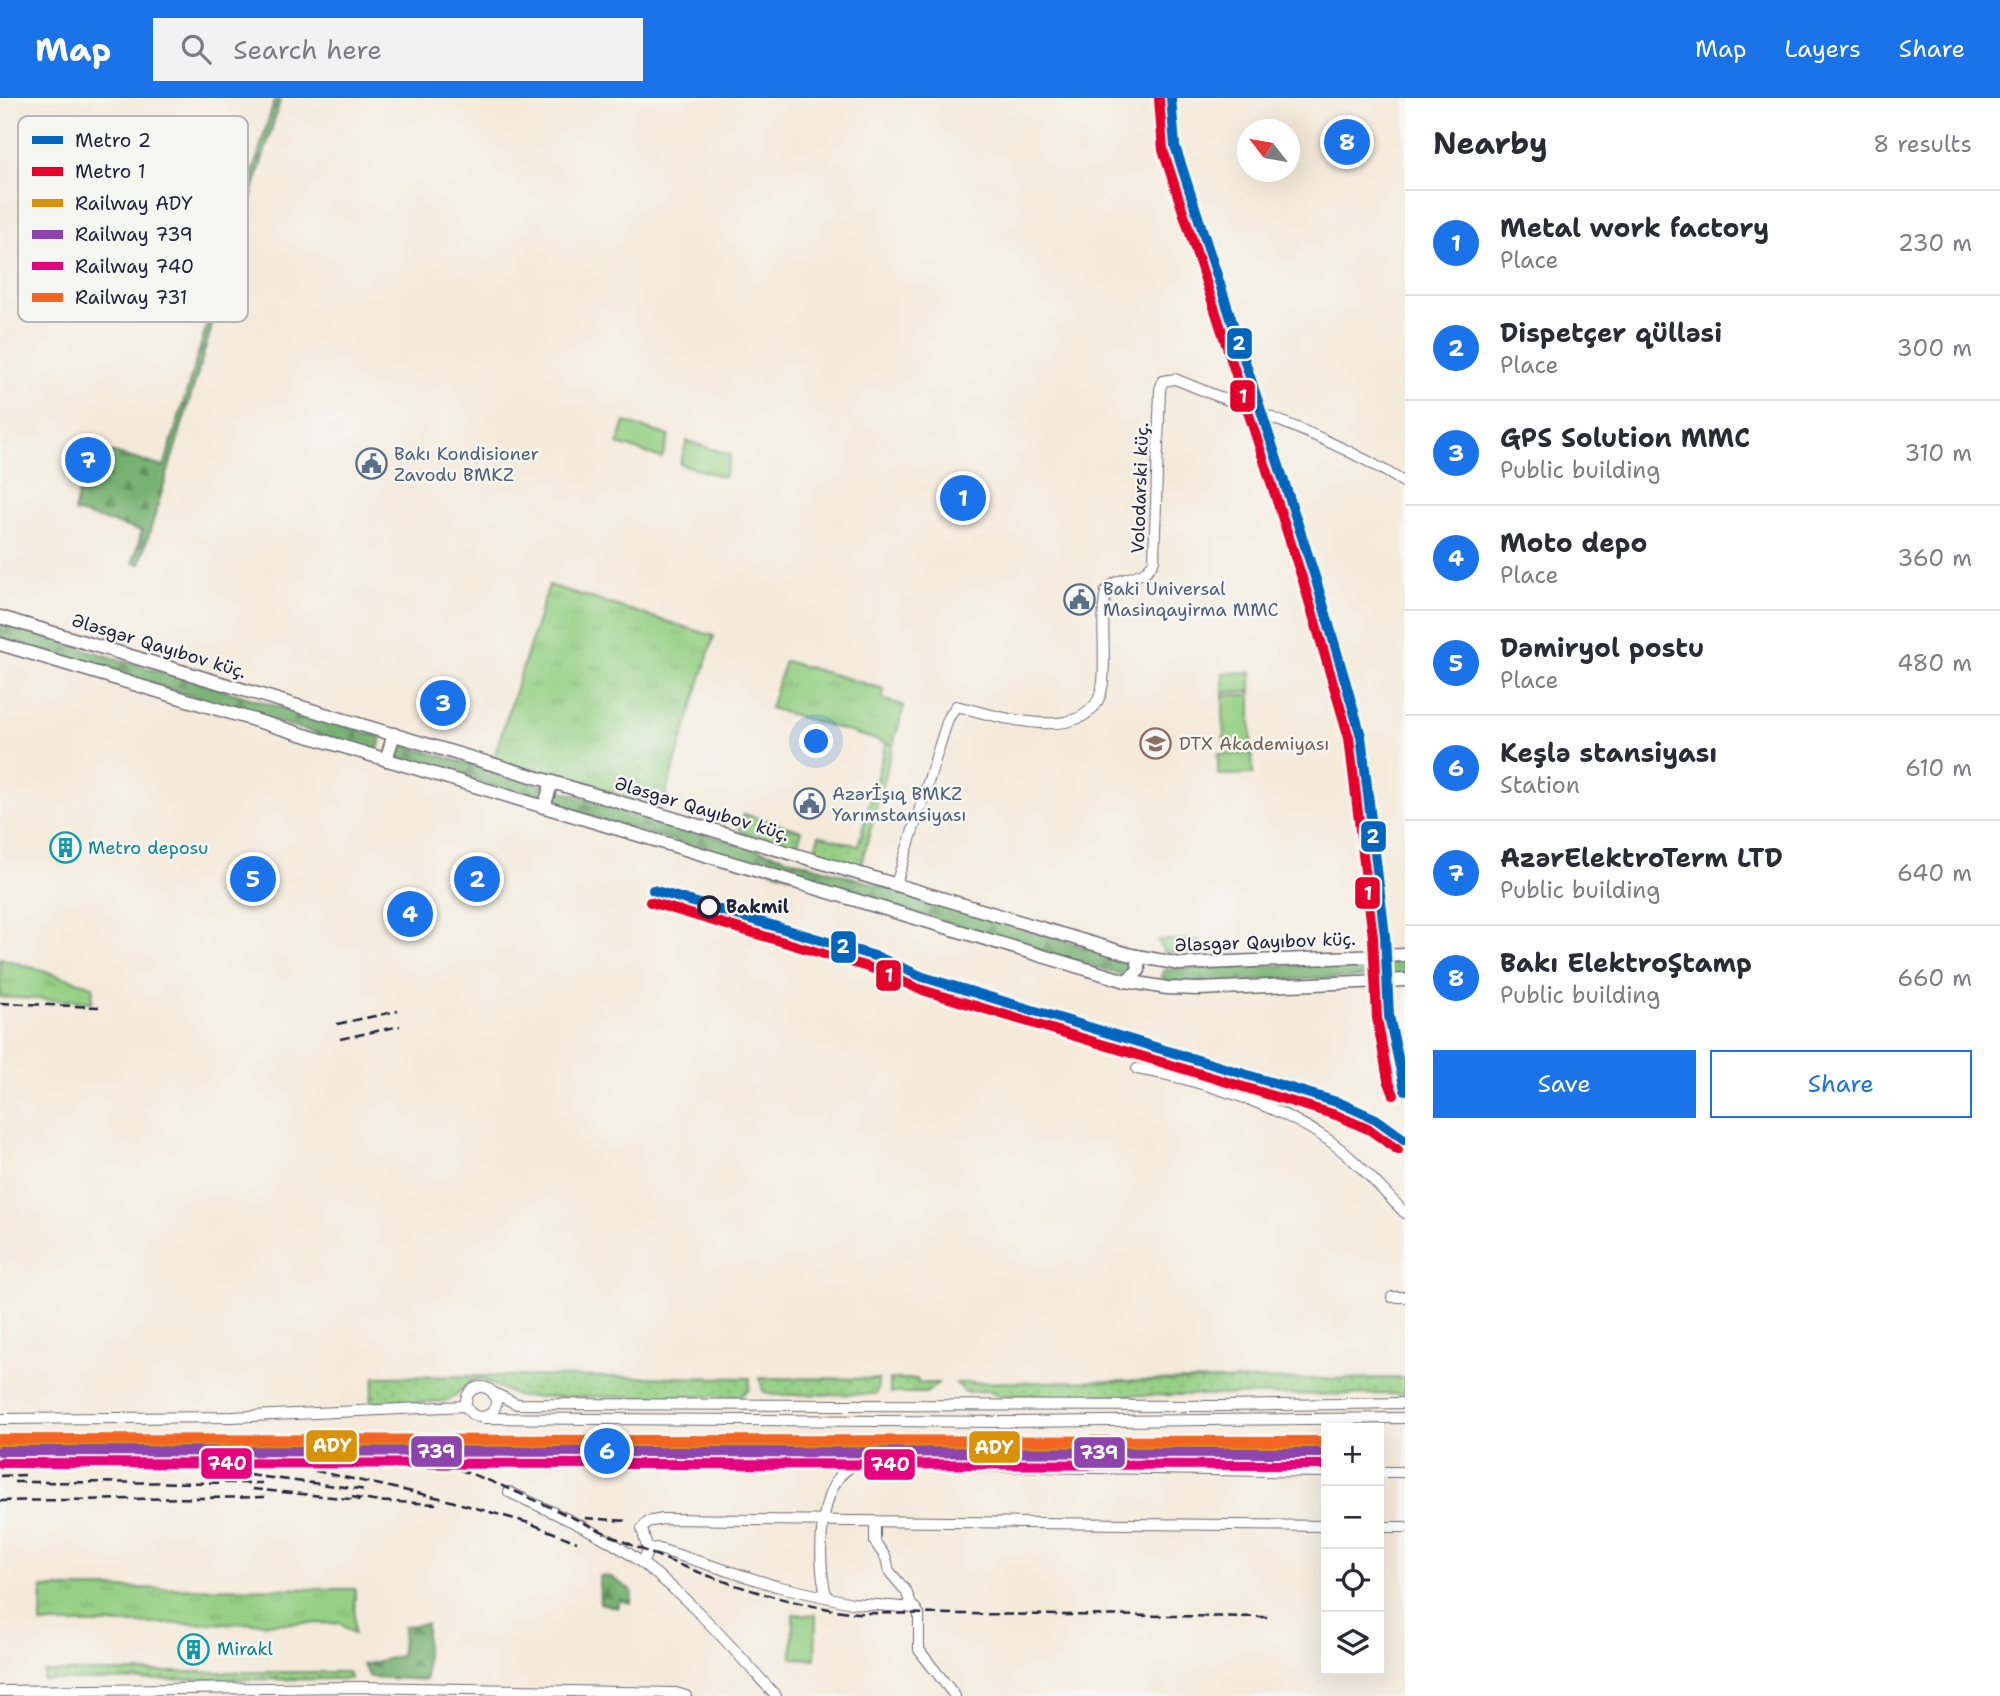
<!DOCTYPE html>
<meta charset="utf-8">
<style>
body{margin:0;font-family:"Shantell Sans",sans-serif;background:#f2f2f3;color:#2b2b33}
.controls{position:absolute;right:21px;bottom:21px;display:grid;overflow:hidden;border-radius:0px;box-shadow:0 7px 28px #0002}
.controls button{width:63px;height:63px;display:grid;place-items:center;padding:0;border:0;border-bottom:2px solid #e1e1e2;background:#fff;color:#2b2b33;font:35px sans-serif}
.compass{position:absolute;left:1237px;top:21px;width:63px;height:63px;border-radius:50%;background:#fff;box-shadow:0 7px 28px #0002;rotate:301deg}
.you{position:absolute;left:817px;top:644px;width:24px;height:24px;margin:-18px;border:5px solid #fff;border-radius:50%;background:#1a73e8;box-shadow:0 0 0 10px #1a73e833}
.badge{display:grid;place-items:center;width:46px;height:46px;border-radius:50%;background:#1a73e8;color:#fff;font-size:23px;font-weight:700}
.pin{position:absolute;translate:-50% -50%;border:4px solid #fff;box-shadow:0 2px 7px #0006}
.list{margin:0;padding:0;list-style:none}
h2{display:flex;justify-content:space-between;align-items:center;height:91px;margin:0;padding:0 28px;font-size:30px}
h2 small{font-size:23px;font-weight:400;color:#7c7c81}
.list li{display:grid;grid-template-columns:46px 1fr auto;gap:21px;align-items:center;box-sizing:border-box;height:105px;padding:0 28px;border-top:2px solid #e1e1e2}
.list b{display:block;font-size:26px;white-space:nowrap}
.list p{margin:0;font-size:23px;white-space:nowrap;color:#7c7c81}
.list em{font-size:23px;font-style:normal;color:#7c7c81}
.actions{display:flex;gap:14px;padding:21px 28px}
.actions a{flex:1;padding:16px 0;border:2px solid #1a73e8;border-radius:0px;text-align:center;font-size:24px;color:#1a73e8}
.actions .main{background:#1a73e8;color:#fff}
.icon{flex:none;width:38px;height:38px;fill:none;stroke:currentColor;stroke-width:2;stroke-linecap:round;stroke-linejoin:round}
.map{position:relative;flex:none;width:1405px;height:1598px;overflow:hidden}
header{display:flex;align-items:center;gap:42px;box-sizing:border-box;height:98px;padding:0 35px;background:#1a73e8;color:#fff}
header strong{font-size:33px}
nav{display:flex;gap:38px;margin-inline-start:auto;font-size:24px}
.search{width:490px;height:63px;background:#f2f2f3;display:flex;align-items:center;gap:18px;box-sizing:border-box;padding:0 24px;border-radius:0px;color:#7c7c81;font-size:26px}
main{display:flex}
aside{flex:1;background:#fff}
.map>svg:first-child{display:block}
.grass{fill:url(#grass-dots);stroke:#5c7960;stroke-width:2}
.forest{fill:url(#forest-firs);stroke:#4d6a56;stroke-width:2}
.park{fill:url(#park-tufts);stroke:#5c7960;stroke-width:2}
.garden{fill:#95d084;stroke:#5c7960;stroke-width:2}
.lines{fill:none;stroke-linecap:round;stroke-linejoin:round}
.minor-casing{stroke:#6c6873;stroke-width:12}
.secondary-casing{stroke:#6c6873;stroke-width:15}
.minor{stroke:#fff;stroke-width:10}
.secondary{stroke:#fff;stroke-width:12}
.rail{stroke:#22223b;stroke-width:2.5;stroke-dasharray:10 5;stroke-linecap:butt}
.rail-1-casing{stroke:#f6f6f2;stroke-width:16}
.rail-2-casing{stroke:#f6f6f2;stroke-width:16}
.rail-3-casing{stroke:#f6f6f2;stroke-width:16}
.rail-4-casing{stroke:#f6f6f2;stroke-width:16}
.rail-1{stroke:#d79209;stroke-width:10}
.rail-2{stroke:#8e44ad;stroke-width:10}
.rail-3{stroke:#e5007d;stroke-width:10}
.rail-4{stroke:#f26522;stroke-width:10}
.metro-1-casing{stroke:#f6f6f2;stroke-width:16}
.metro-2-casing{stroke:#f6f6f2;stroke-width:16}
.metro-1{stroke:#0065bd;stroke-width:10}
.metro-2{stroke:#e4002b;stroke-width:10}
.stop-dot{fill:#f6f6f2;stroke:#22223b;stroke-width:3.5}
.labels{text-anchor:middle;stroke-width:5;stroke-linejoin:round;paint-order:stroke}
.service-label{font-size:18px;fill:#4e5e75;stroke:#f6f6f2;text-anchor:start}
.street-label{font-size:18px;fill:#22223b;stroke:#f6f6f2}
.education-label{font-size:18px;fill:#785e54;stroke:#f6f6f2;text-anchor:start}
.culture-label{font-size:18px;fill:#0d838f;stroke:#f6f6f2;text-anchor:start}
.stop-label{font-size:18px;font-weight:bold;fill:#22223b;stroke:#f6f6f2;text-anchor:start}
.key{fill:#f6f6f2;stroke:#b6b6bb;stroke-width:2}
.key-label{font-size:19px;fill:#22223b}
.line-badge{stroke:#f6f6f2;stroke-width:2.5}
.badge-label{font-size:19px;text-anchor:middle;font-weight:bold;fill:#fff}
</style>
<header>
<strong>Map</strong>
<div class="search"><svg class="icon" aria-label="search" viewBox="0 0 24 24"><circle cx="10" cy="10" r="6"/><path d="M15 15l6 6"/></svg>Search here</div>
<nav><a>Map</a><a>Layers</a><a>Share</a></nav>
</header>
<main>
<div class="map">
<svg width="1405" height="1598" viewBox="0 0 1405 1598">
<defs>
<pattern id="grass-dots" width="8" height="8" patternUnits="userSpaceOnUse" patternTransform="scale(1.75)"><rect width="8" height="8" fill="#95d084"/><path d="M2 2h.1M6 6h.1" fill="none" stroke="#80b273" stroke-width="1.8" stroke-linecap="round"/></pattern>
<pattern id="forest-firs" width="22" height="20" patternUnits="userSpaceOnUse" patternTransform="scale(1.75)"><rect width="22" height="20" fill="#78b272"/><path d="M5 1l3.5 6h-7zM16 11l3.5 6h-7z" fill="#62905f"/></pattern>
<pattern id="park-tufts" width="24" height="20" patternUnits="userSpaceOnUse" patternTransform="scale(1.75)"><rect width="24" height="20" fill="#95d084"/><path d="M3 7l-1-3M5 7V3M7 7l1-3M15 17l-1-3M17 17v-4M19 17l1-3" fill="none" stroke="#80b273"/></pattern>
</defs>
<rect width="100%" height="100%" fill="#f6f6f2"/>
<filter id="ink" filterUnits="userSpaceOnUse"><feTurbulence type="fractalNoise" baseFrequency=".0143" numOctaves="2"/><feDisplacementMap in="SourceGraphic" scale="14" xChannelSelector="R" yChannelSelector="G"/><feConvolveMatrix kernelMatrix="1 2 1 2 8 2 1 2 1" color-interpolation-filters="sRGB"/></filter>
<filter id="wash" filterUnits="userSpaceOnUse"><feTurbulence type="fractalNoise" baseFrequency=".00686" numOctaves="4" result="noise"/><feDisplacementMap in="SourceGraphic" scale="28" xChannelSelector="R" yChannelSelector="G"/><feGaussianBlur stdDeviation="1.57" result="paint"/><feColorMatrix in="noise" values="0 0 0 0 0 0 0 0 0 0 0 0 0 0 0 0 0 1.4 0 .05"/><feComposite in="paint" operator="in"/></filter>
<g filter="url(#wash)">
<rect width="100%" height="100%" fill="#f4eada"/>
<g class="grass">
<polygon points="886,645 893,647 861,767 814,755 819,737 858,748"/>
<polygon points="744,716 802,733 796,750 739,734"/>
<polygon points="1158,842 1198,842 1206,853 1164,855"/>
<polygon points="504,1278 750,1280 749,1292 740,1298 519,1299 480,1281 472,1283 448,1303 370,1307 375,1279"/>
<polygon points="760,1280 878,1281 877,1296 773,1297 763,1293"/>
<polygon points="1405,1280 1405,1296 1000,1298 990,1293 965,1294 956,1285"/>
<polygon points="890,1281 917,1281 918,1285 938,1285 926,1295 890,1295"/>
<polygon points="44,1574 348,1574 351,1581 43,1582"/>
</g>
<g class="forest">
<polygon points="275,0 281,0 140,466 133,464 142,433 74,414 89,348 164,369"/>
<polygon points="0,526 382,639 377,654 0,540"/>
<polygon points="400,646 543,687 539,701 395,660"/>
<polygon points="559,692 1122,860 1132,868 1126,877 1119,876 554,707"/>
<polygon points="1405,863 1405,878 1171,886 1161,879 1163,873 1169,871"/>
<polygon points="599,1478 611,1479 632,1493 631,1505 619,1502 617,1510 600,1505"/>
<polygon points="426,1526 426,1582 370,1579 362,1567 400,1558 404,1528"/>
</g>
<g class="park">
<polygon points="549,487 714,538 662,708 493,662"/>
<polygon points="785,563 884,591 882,601 904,608 893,647 770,610"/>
<polygon points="0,860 93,888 92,904 0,899"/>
<polygon points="42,1490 355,1491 354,1536 340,1525 41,1526"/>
</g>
<g class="garden">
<polygon points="625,324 669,338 662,360 618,346"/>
<polygon points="687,343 731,357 724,379 680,366"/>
<polygon points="1251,574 1251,594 1223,594 1223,575"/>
<polygon points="1223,597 1251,597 1251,647 1224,648"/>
<polygon points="1252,655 1253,676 1218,677 1218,656"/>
<polygon points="793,1516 816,1517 815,1561 792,1560"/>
</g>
</g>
<g filter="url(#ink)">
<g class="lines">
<defs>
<g id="minor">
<path d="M896 786 948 621 956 608C998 618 1096 652 1103 584 1106 554 1100 522 1106 493 1118 475 1145 485 1154 462L1160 291 1163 283 1175 281C1252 313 1335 340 1405 385"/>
<path d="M1137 971C1198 981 1275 1006 1327 1041 1356 1061 1380 1090 1405 1115"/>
<polyline points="1392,1199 1405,1199"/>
<circle cx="481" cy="1304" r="15"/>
<polyline points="494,1295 517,1306 1224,1308 1405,1305"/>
<polyline points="482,1320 1011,1324 1405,1320"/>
<polyline points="0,1321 232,1319 466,1308"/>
<polyline points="1379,1374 1405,1374"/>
<path d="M509 1394C553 1415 603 1435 642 1465 692 1502 734 1552 776 1598"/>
<polyline points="875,1423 875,1444 886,1460 889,1473 906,1493 912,1509"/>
<polyline points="1379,1429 1405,1429"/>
<polyline points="648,1453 642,1431 647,1424 663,1421 1326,1428"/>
<polyline points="642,1465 648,1453 656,1450 776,1488 852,1505 915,1510 919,1516 919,1552 955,1598"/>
<path d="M826 1496C817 1464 817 1379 857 1366L1326 1374"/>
<polyline points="0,1593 361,1589 676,1595 686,1598"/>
</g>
<g id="secondary">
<polyline points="0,519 1131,857 1180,866 1405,857"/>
<polyline points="0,546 1126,883 1167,890 1199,891 1405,882"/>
<polyline points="386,662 394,636"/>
<polyline points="544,709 552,684"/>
<polyline points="1126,883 1139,872 1137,858"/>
</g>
</defs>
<use href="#minor" class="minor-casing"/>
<use href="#secondary" class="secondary-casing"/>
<use href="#minor" class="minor"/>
<use href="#secondary" class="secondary"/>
<g class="rail">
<polyline points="0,905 99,909"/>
<polyline points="337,926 398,913"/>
<polyline points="340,941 400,928"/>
<path d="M386 1354C481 1368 560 1417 648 1454 715 1482 783 1506 856 1515L1270 1519"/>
<polyline points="0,1367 293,1368 440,1400 529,1425 577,1444"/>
<polyline points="249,1377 367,1392"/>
<polyline points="0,1378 25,1377"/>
<polyline points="14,1384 262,1385"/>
<polyline points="252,1391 360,1402"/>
<polyline points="352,1399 373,1403 436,1406"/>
<polyline points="0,1403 266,1399"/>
<polyline points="585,1420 627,1423"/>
</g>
<defs>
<polyline id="rail-1" points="0,1347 1326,1350"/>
<polyline id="rail-2" points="0,1353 1326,1355"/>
<polyline id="rail-3" points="0,1365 1326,1367"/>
<polyline id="rail-4" points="0,1341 1326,1343"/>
</defs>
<use href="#rail-1" class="rail-1-casing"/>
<use href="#rail-2" class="rail-2-casing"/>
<use href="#rail-3" class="rail-3-casing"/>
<use href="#rail-4" class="rail-4-casing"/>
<use href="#rail-1" class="rail-1"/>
<use href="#rail-2" class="rail-2"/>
<use href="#rail-3" class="rail-3"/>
<use href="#rail-4" class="rail-4"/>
<defs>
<g id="metro-1">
<polyline points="1171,0 1175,48 1316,482 1361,638 1385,838 1389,918 1405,992"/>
<polyline points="653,792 878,859 923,879 1340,1005 1376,1021 1405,1042"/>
</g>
<g id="metro-2">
<polyline points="1159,1 1163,52 1304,486 1349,640 1373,839 1377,920 1388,982 1394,997"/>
<polyline points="650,804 874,871 919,891 1336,1017 1370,1032 1398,1052"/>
</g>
</defs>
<use href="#metro-1" class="metro-1-casing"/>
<use href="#metro-2" class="metro-2-casing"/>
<use href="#metro-1" class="metro-1"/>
<use href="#metro-2" class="metro-2"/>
</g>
</g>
<defs>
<symbol id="civic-ring" viewBox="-11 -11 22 22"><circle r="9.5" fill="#f6f6f2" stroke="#5c6f8a" stroke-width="1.5"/><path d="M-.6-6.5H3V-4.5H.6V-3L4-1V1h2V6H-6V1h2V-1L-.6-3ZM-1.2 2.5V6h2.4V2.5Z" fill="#5c6f8a"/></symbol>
<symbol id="university-ring" viewBox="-11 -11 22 22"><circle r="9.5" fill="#f6f6f2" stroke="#8d6e63" stroke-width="1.5"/><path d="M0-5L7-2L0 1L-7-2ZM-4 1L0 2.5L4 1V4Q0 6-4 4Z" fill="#8d6e63"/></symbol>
<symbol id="building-ring" viewBox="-11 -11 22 22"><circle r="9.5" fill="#f6f6f2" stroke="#0f9aa8" stroke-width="1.5"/><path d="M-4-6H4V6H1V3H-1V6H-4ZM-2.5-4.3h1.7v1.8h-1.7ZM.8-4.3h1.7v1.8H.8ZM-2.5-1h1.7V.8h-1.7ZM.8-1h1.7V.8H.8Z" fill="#0f9aa8"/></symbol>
</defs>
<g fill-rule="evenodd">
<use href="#civic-ring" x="354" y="348" width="35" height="35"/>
<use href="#civic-ring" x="1062" y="484" width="35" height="35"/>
<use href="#university-ring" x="1138" y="628" width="35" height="35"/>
<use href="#civic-ring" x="792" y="688" width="35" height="35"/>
<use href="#building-ring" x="48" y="732" width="35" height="35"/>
<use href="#building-ring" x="176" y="1534" width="35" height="35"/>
</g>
<circle class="stop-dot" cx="709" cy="809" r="10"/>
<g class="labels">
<g class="service-label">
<text x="394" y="362">Bakı Kondisioner<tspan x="394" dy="21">Zavodu BMKZ</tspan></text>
<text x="1103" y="497">Baki Universal<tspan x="1103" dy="21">Masinqayirma MMC</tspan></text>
<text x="832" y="702">Azərİşıq BMKZ<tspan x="832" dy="21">Yarımstansiyası</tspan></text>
</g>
<g class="street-label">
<text transform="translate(1140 390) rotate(-88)" y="6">Volodarski küç.</text>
<text transform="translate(159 548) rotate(17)" y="6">Ələsgər Qayıbov küç.</text>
<text transform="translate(702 711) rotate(17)" y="6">Ələsgər Qayıbov küç.</text>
<text transform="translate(1265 844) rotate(-2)" y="6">Ələsgər Qayıbov küç.</text>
</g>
<g class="education-label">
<text x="1179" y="652">DTX Akademiyası</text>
</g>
<g class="culture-label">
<text x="88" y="756">Metro deposu</text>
<text x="217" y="1557">Mirakl</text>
</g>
<g class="stop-label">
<text x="726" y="815">Bakmil</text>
</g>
</g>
<rect x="18" y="18" width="230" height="206" rx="10" class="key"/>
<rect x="32" y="38" width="31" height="8" fill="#0065bd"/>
<rect x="32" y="69" width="31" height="9" fill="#e4002b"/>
<rect x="32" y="101" width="31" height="8" fill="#d79209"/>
<rect x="32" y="132" width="31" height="9" fill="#8e44ad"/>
<rect x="32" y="164" width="31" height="8" fill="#e5007d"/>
<rect x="32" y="195" width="31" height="9" fill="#f26522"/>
<g class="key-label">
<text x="75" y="49">Metro 2</text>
<text x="75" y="80">Metro 1</text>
<text x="75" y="112">Railway ADY</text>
<text x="75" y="143">Railway 739</text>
<text x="75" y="175">Railway 740</text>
<text x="75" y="206">Railway 731</text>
</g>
<g class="line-badge">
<rect x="1226" y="229" width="27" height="33" rx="7" fill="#0065bd"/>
<rect x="1229" y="281" width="27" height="34" rx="7" fill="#e4002b"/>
<rect x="1360" y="722" width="27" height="33" rx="7" fill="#0065bd"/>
<rect x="1354" y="778" width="27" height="34" rx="7" fill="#e4002b"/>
<rect x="830" y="832" width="27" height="34" rx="7" fill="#0065bd"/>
<rect x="875" y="861" width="27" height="33" rx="7" fill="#e4002b"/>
<rect x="305" y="1331" width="53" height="34" rx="7" fill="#d79209"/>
<rect x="968" y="1332" width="53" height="34" rx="7" fill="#d79209"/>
<rect x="410" y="1337" width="53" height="33" rx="7" fill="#8e44ad"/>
<rect x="1073" y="1338" width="53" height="33" rx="7" fill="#8e44ad"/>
<rect x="200" y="1349" width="53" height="33" rx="7" fill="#e5007d"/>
<rect x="863" y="1350" width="53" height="33" rx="7" fill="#e5007d"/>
</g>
<g class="badge-label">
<text x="1239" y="252">2</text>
<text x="1243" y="305">1</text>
<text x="1373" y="745">2</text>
<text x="1368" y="802">1</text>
<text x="843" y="855">2</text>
<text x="889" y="884">1</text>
<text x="332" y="1354">ADY</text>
<text x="994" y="1356">ADY</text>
<text x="436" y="1360">739</text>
<text x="1099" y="1361">739</text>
<text x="227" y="1372">740</text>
<text x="890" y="1373">740</text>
</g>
</svg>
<div class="controls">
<button>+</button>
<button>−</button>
<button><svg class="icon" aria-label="locate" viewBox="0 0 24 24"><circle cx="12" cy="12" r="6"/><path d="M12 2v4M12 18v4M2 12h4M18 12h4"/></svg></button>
<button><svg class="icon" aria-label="layers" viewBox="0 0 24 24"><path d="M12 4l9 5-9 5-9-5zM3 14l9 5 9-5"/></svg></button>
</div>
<svg class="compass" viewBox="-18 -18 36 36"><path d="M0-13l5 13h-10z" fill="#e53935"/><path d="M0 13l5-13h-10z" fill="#7c7c81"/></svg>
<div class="you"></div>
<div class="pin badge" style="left:963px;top:400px">1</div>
<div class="pin badge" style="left:477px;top:781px">2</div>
<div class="pin badge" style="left:443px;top:605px">3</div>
<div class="pin badge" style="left:410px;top:816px">4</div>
<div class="pin badge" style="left:253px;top:781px">5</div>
<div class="pin badge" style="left:607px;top:1353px">6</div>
<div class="pin badge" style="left:88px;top:362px">7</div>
<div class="pin badge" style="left:1347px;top:44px">8</div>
</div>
<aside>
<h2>Nearby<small>8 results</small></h2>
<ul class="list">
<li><span class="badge">1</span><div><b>Metal work factory</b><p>Place</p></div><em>230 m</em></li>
<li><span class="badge">2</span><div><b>Dispetçer qülləsi</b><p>Place</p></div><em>300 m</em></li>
<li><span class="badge">3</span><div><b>GPS Solution MMC</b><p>Public building</p></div><em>310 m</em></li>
<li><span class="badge">4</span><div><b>Moto depo</b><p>Place</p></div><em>360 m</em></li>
<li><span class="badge">5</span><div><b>Dəmiryol postu</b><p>Place</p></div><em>480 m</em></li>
<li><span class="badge">6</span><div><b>Keşlə stansiyası</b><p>Station</p></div><em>610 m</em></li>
<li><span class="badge">7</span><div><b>AzərElektroTerm LTD</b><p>Public building</p></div><em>640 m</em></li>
<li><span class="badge">8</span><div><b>Bakı ElektroŞtamp</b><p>Public building</p></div><em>660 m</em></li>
</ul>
<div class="actions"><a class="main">Save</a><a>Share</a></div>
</aside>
</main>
